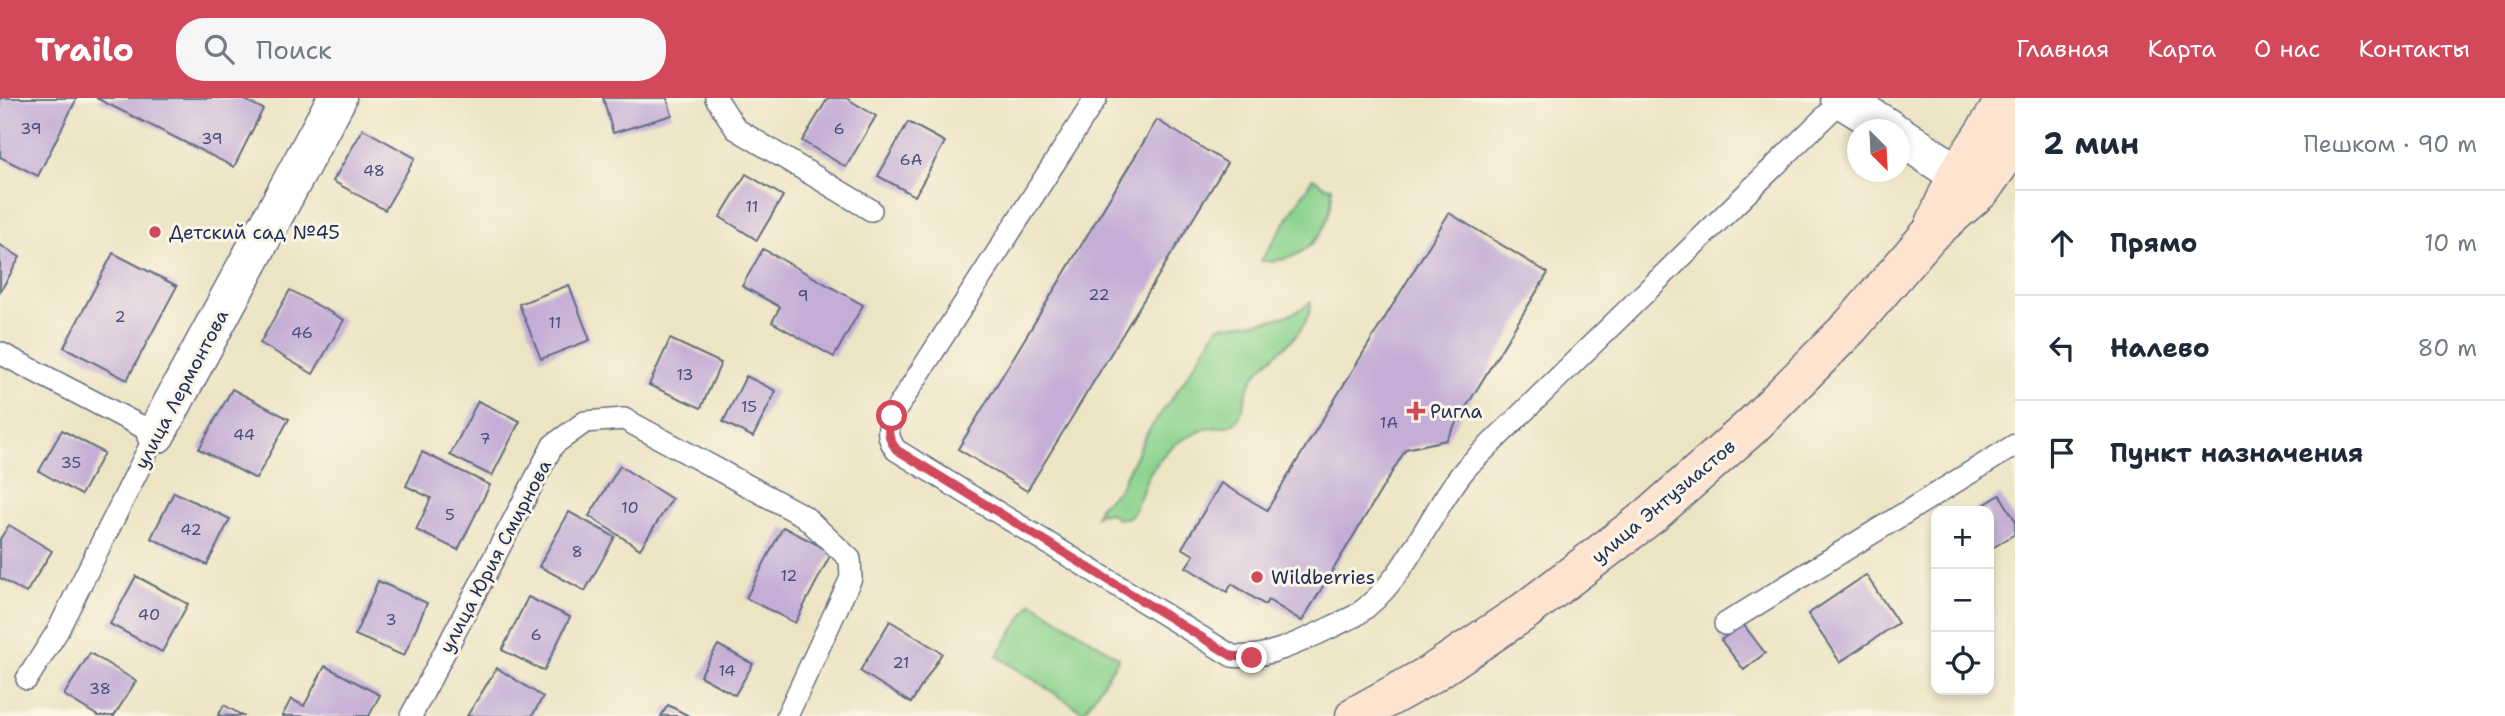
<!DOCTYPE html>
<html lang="ru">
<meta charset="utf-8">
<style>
body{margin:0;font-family:"Shantell Sans",sans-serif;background:#f6f6f7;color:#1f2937}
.controls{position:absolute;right:21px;bottom:21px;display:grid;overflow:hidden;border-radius:14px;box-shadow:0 4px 10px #0003}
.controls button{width:63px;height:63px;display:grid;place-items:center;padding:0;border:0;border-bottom:2px solid #e0e1e3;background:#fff;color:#1f2937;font:35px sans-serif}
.compass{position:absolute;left:1847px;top:21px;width:63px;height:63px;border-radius:50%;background:#fff;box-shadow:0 4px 10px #0003;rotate:156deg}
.stop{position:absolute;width:21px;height:21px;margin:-16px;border:5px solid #d1495b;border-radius:50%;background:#fff}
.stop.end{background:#d1495b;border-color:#fff;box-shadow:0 2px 7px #0008}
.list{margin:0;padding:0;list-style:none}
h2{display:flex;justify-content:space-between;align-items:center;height:91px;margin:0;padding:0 28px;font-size:30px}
h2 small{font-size:23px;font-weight:400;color:#747a83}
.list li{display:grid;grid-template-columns:46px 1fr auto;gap:21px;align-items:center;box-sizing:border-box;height:105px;padding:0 28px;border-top:2px solid #e0e1e3}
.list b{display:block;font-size:26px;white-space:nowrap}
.list em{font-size:23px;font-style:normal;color:#747a83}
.icon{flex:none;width:38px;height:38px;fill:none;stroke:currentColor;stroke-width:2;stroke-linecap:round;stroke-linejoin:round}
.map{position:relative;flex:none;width:2015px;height:618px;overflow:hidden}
header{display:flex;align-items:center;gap:42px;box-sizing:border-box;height:98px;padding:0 35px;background:#d1495b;color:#fff}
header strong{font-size:33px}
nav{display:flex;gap:38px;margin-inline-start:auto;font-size:24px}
.search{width:490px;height:63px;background:#f6f6f7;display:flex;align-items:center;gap:18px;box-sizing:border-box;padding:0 24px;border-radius:28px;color:#747a83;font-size:26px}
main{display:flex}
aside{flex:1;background:#fff}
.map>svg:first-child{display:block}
.green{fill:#8cd38e;stroke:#548176;stroke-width:2}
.building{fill:#c4add6}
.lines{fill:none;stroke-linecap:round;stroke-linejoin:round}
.lane-casing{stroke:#646e82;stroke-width:24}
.street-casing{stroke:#646e82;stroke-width:41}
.secondary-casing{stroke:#646e82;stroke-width:41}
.lane{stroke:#fff;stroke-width:21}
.street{stroke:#fff;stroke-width:38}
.secondary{stroke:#fde4d0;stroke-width:38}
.route{stroke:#d1495b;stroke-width:9}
.poi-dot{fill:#d1495b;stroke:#fcf5e5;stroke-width:2.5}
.labels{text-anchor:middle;stroke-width:6;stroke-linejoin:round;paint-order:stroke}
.number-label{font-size:16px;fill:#454e7c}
.poi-label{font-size:19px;fill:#1b2f5e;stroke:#fcf5e5;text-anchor:start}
.street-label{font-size:19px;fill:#1b2f5e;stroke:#fcf5e5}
</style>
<header>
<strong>Trailo</strong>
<div class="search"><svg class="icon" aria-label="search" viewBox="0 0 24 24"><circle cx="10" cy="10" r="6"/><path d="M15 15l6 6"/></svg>Поиск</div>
<nav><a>Главная</a><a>Карта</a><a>О нас</a><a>Контакты</a></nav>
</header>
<main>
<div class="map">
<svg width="2015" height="618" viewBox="0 0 2015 618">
<rect width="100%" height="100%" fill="#fcf5e5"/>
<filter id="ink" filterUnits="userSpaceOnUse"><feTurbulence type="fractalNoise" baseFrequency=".0143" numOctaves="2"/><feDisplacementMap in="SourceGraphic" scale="14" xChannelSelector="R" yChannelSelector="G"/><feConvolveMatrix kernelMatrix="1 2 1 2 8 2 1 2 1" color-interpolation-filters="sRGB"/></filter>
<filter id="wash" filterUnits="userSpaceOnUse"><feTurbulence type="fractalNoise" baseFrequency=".00686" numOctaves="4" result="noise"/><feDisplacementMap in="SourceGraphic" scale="28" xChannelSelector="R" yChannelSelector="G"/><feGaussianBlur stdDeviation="1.57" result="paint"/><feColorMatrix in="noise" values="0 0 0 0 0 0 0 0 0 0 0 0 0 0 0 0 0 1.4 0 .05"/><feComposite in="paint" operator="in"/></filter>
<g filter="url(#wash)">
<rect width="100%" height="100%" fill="#ede4c4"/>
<g class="green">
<path d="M1313 80 1325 88 1332 89C1333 133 1307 165 1261 163Z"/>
<path d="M1311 204C1309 238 1273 254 1255 277 1243 293 1246 311 1237 323L1228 328 1205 331 1178 344 1166 354 1149 376 1134 414 1129 419 1117 421C1112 414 1103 413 1096 418L1099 409 1119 391 1147 335 1184 283 1219 228C1249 225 1286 225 1311 204Z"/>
<polygon points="1032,504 1119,560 1084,614 997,558"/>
</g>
<g id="blocks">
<g class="building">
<polygon points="0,0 77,0 38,78 0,59"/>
<polygon points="96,0 241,0 263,11 234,69"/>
<polygon points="603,0 667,0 672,17 613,35"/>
<polygon points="828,0 846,0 876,18 846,69 802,43"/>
<polygon points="1157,22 1227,65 1027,393 958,351"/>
<polygon points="908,24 945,44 915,98 878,78"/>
<polygon points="363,31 415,60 385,112 333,83"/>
<polygon points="746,76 783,98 757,142 720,119"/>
<polygon points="1449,115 1548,175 1446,342 1406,351 1302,523 1268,502 1265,507 1232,486 1227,494 1186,469 1194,457 1182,450 1221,385 1267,412"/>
<polygon points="0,147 20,159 0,194"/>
<polygon points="763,151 863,207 834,259 772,224 780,209 742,188"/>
<polygon points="113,155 177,188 127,282 64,249"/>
<polygon points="569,187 590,242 541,261 519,206"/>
<polygon points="290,192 344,222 313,276 260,245"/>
<polygon points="670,241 721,265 701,310 649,287"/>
<polygon points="746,278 776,293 753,339 723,324"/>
<polygon points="232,291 289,321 256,381 199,351"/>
<polygon points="478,303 520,323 492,378 450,357"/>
<polygon points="62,332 104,355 81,397 39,373"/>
<polygon points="422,354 490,387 458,452 416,432 431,400 406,388"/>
<polygon points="620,368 672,401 640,451 589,418"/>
<polygon points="174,394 230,421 207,467 151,440"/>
<polygon points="2000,397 2015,422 2015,436 1989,452 1989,413 1974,413"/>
<polygon points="569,414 615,439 585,493 539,468"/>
<polygon points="9,427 52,453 26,495 0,480 0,441"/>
<polygon points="783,429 832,454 795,525 746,500"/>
<polygon points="1866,477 1898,525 1840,564 1808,516"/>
<polygon points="136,478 188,506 162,554 110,526"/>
<polygon points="378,483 427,505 404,558 355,537"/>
<polygon points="528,499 570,519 544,573 502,552"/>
<polygon points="890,523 942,555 911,605 860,573"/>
<polygon points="1743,526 1765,555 1744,572 1721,542"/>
<polygon points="718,547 753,566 735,597 700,578"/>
<polygon points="90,555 136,583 114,618 98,618 64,597"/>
<polygon points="325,568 380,597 369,618 282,618 291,601 304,608"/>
<polygon points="497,570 543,599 532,618 467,618"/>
<polygon points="224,607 243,618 218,618"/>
<polygon points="668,607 689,618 661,618"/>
</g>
</g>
</g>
<g filter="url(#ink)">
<use href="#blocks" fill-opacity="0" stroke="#646e82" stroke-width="2"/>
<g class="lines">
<defs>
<g id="lane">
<polyline points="716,0 736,31 871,112"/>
<path d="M1096 0 892 318C887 331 887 340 896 352L1232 558C1271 563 1319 534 1355 518 1407 483 1427 416 1467 369L1842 2"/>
<polyline points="0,255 156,336 57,534 27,581"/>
<polyline points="1725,526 2015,347"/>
<polyline points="411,618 553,347 585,324 624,321 804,418 850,461 851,480 787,618"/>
</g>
<g id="street">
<polyline points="1840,0 1891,32"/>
<polyline points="1899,37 1957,76"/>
<polyline points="156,336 337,0"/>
</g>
<g id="secondary">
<polyline points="1935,126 1957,76 2007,0"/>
<polyline points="1355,618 1431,576 1525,513 1651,417 1752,328 1851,228 1929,137 1981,92 2015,44"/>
</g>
</defs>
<use href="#lane" class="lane-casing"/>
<use href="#street" class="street-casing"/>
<use href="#secondary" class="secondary-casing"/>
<use href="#lane" class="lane"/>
<use href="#street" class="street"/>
<use href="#secondary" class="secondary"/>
</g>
</g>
<g class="lines" filter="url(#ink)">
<path class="route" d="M892 318C887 331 887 340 897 352L1232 558 1252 560"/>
</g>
<g class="poi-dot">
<circle cx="155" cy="134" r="7"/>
<path d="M1412.5 302.5h7v7h7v7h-7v7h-7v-7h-7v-7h7z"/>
<circle cx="1257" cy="479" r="7"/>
</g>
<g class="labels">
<g class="number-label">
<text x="31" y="36">39</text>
<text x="839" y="36">6</text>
<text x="212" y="46">39</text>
<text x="911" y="67">6А</text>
<text x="374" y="78">48</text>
<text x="752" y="114">11</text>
<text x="1099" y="202">22</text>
<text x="803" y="203">9</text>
<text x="120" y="224">2</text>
<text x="555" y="230">11</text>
<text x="302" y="240">46</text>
<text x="685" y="282">13</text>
<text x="749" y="314">15</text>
<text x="1389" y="330">1А</text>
<text x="244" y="342">44</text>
<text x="485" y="346">7</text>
<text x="71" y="370">35</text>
<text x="630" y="415">10</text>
<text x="450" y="422">5</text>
<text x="191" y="437">42</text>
<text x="577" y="459">8</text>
<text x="789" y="483">12</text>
<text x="149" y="522">40</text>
<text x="391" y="527">3</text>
<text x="536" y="542">6</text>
<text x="901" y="570">21</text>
<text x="727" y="578">14</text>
<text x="100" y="596">38</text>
</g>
<g class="poi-label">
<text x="169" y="141">Детский сад №45</text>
<text x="1430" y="320">Ригла</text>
<text x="1271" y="486">Wildberries</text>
</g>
<g class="street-label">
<text transform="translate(181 291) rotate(-62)" y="7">улица Лермонтова</text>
<text transform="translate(1663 403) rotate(-40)" y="7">улица Энтузиастов</text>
<text transform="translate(495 458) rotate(-62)" y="7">улица Юрия Смирнова</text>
</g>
</g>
</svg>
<div class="controls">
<button>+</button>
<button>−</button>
<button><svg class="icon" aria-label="locate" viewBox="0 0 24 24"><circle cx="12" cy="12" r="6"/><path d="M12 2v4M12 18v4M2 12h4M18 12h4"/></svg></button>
</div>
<svg class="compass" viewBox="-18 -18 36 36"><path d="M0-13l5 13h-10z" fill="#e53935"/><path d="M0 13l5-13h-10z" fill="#747a83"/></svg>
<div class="stop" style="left:892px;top:318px"></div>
<div class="stop end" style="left:1252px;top:560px"></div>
</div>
<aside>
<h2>2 мин<small>Пешком · 90 m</small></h2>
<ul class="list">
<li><svg class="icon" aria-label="ahead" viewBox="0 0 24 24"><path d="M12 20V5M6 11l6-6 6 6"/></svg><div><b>Прямо</b></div><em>10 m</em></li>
<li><svg class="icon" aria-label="left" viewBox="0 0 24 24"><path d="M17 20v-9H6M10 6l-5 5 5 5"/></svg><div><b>Налево</b></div><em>80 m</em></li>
<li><svg class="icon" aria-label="arrive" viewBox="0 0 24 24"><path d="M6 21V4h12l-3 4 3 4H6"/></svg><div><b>Пункт назначения</b></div></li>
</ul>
</aside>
</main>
